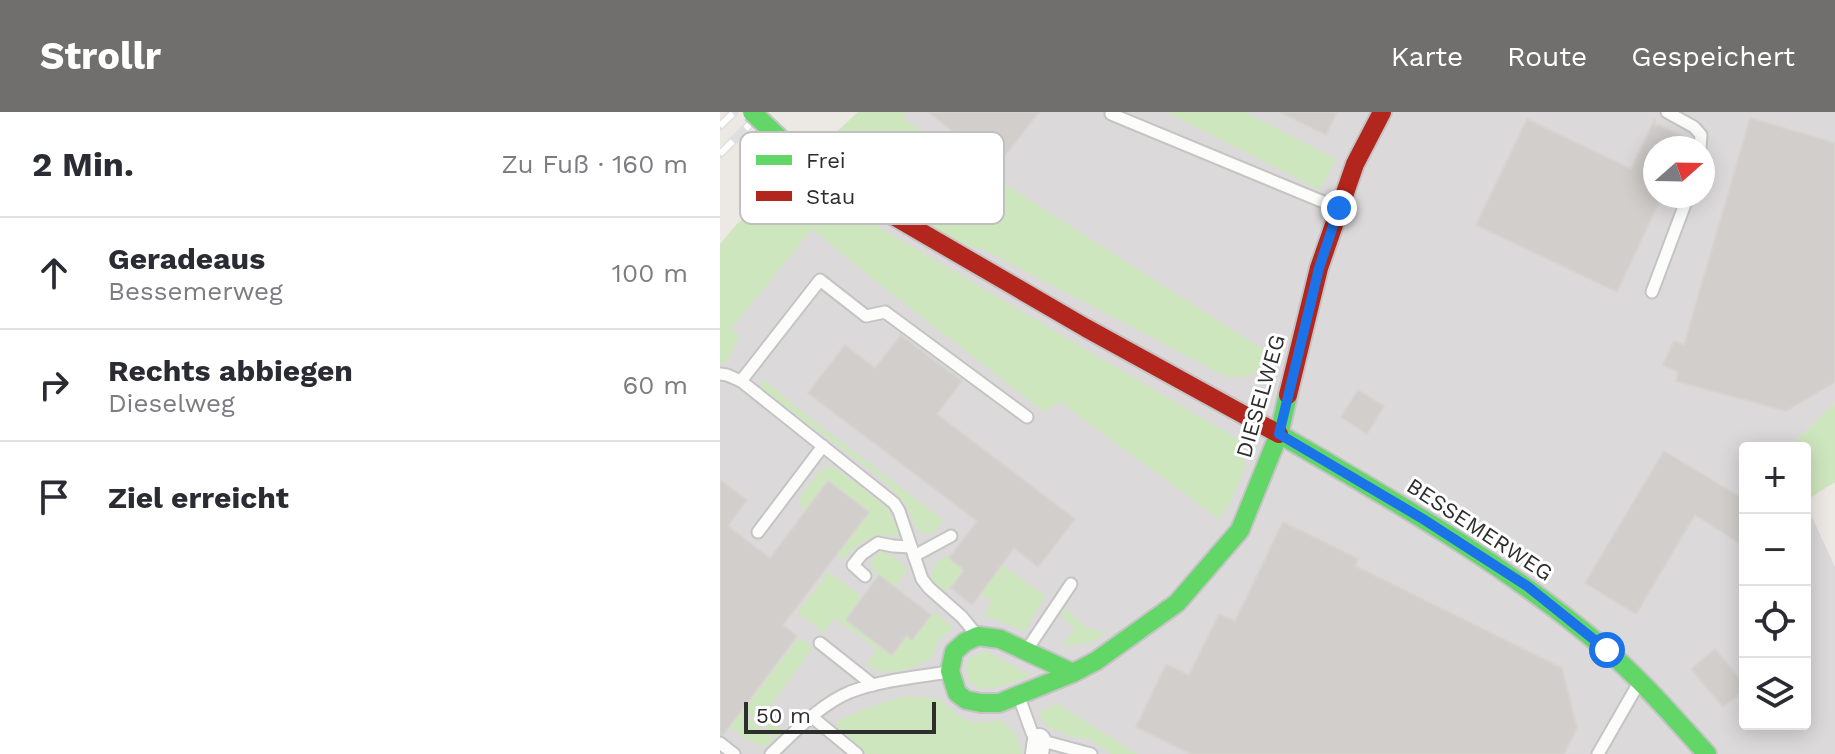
<!DOCTYPE html>
<html lang="de">
<meta charset="utf-8">
<style>
body{margin:0;font-family:"Work Sans",sans-serif;background:#f7f7f7;color:#2b2b33}
.controls{position:absolute;right:24px;bottom:24px;display:grid;overflow:hidden;border-radius:8px;box-shadow:0 4px 20px #0003}
.controls button{width:72px;height:72px;display:grid;place-items:center;padding:0;border:0;border-bottom:2px solid #e1e1e2;background:#fff;color:#2b2b33;font:40px sans-serif}
.compass{position:absolute;left:923px;top:24px;width:72px;height:72px;border-radius:50%;background:#fff;box-shadow:0 4px 20px #0003;rotate:70deg}
.scale{position:absolute;left:24px;bottom:20px;width:192px;box-sizing:border-box;padding-left:8px;border:4px solid #2e2e2e;border-top:0;font-size:22px;line-height:28px;white-space:nowrap;color:#2e2e2e;-webkit-text-stroke:6px #fff;paint-order:stroke}
.stop{position:absolute;width:24px;height:24px;margin:-18px;border:6px solid #1a73e8;border-radius:50%;background:#fff}
.stop.end{background:#1a73e8;border-color:#fff;box-shadow:0 2px 8px #0008}
.list{margin:0;padding:0;list-style:none}
h2{display:flex;justify-content:space-between;align-items:center;height:104px;margin:0;padding:0 32px;font-size:34px}
h2 small{font-size:26px;font-weight:400;color:#7c7c81}
.list li{display:grid;grid-template-columns:52px 1fr auto;gap:24px;align-items:center;box-sizing:border-box;height:112px;padding:0 32px;border-top:2px solid #e1e1e2}
.list b{display:block;font-size:30px;white-space:nowrap}
.list p{margin:0;font-size:26px;white-space:nowrap;color:#7c7c81}
.list em{font-size:26px;font-style:normal;color:#7c7c81}
.icon{flex:none;width:44px;height:44px;fill:none;stroke:currentColor;stroke-width:2;stroke-linecap:round;stroke-linejoin:round}
.map{position:relative;flex:none;width:1115px;height:642px;overflow:hidden}
header{display:flex;align-items:center;gap:48px;box-sizing:border-box;height:112px;padding:0 40px;background:#706f6e;color:#fff}
header strong{font-size:38px}
nav{display:flex;gap:44px;margin-inline-start:auto;font-size:28px}
main{display:flex}
aside{flex:1;background:#fff}
.map>svg:first-child{display:block}
.industrial{fill:#dcd9db;fill-rule:evenodd}
.green{fill:#cee6be}
.building{fill:#d1cecb;stroke:#d7d4d0;stroke-width:2}
.lines{fill:none;stroke-linecap:round;stroke-linejoin:round}
.lane-casing{stroke:#c5c4c5;stroke-width:15}
.street-casing{stroke:#c5c4c5;stroke-width:26}
.fast-casing{stroke:#c5c4c5;stroke-width:22}
.jam-casing{stroke:#c5c4c5;stroke-width:22}
.lane{stroke:#fcfcfb;stroke-width:11}
.street{stroke:#fcfcfb;stroke-width:22}
.fast{stroke:#63d668;stroke-width:18}
.jam{stroke:#b3261e;stroke-width:18}
.rail-casing{stroke:#dfdfe1;stroke-width:9}
.rail{stroke:#fff;stroke-width:6;stroke-dasharray:18;stroke-linecap:butt}
.fast-bridge-casing{stroke:#c6c5c4;stroke-width:22;stroke-linecap:butt}
.fast-bridge{stroke:#63d668;stroke-width:18}
.route{stroke:#1a73e8;stroke-width:10}
.labels{text-anchor:middle;stroke-width:6;stroke-linejoin:round;paint-order:stroke}
.street-label{font-size:22px;fill:#2e2e2e;stroke:#fff}
.key{fill:#fff;stroke:#c0c0c0;stroke-width:2}
.key-label{font-size:22px;fill:#2e2e2e}
</style>
<header>
<strong>Strollr</strong>
<nav><a>Karte</a><a>Route</a><a>Gespeichert</a></nav>
</header>
<main>
<aside>
<h2>2 Min.<small>Zu Fuß · 160 m</small></h2>
<ul class="list">
<li><svg class="icon" aria-label="ahead" viewBox="0 0 24 24"><path d="M12 20V5M6 11l6-6 6 6"/></svg><div><b>Geradeaus</b><p>Bessemerweg</p></div><em>100 m</em></li>
<li><svg class="icon" aria-label="right" viewBox="0 0 24 24"><path d="M7 20v-9h11M14 6l5 5-5 5"/></svg><div><b>Rechts abbiegen</b><p>Dieselweg</p></div><em>60 m</em></li>
<li><svg class="icon" aria-label="arrive" viewBox="0 0 24 24"><path d="M6 21V4h12l-3 4 3 4H6"/></svg><div><b>Ziel erreicht</b></div></li>
</ul>
</aside>
<div class="map">
<svg width="1115" height="642" viewBox="0 0 1115 642">
<rect width="100%" height="100%" fill="#ece8e4"/>
<path class="industrial" d="M146 0H1115V291L1068 336H1025V612H1085V390L1115 455V642H0V154ZM935 36H983V84H935Z"/>
<g class="green">
<path d="M138 0H187L182 6 553 244C538 262 530 266 507 265L267 139 135 101 519 328 525 355 511 389 499 407 340 290 324 300 167 178 92 117 11 217 19 224 6 252 0 251V132L16 113Z"/>
<polygon points="446,0 525,0 616,47 600,78"/>
<polygon points="43,267 76,295 223,408 217,418 210,422 202,421 196,416 186,392 161,366 41,276"/>
<polygon points="1115,291 1115,370 1085,389 1085,336 1068,336"/>
<path d="M109 354 122 360 167 396 180 422C171 425 163 422 155 424 143 427 132 439 123 447L117 442 148 399 109 369 85 400 81 393 80 385 99 359Z"/>
<polygon points="161,440 170,442 188,457 175,475 157,463 151,451 153,446"/>
<path d="M226 443 244 458 231 476 223 479 211 466C212 455 217 449 226 443Z"/>
<polygon points="282,453 325,484 305,519 264,503 271,490 261,481"/>
<path d="M109 460 141 484 126 508 172 543 187 523 192 527 211 502H217L233 515 218 529 213 545C191 558 170 566 146 553L157 537 114 506 102 522 96 514 77 500Z"/>
<polygon points="344,497 366,515 385,521 374,529 342,535 355,516 341,504"/>
<polygon points="79,525 93,536 45,601 62,617 57,626 24,598"/>
<polygon points="266,539 311,564 279,575 261,577 249,569 246,556 250,545"/>
<path d="M186 584 219 587C230 597 244 611 260 611 267 611 274 608 281 608 293 618 298 626 302 642H146L124 625 117 616 118 609C140 598 162 590 186 584Z"/>
<polygon points="338,592 417,642 391,642 371,628 353,625 328,615 320,604 323,597"/>
<polygon points="20,600 54,628 43,634 31,630 10,615"/>
</g>
<g class="building">
<polygon points="208,0 319,0 277,54"/>
<polygon points="560,0 617,0 606,23"/>
<polygon points="1030,6 1115,31 1115,270 1066,299 956,269 958,260 943,253 954,229 964,233"/>
<polygon points="807,7 911,57 935,7 935,14 939,13 972,29 972,36 935,36 935,84 942,84 897,180 756,113"/>
<polygon points="181,223 242,269 217,302 355,407 318,455 294,436 252,493 231,476 244,458 229,446 257,409 88,281 125,233 155,256"/>
<polygon points="638,278 664,294 647,322 621,305"/>
<polygon points="944,339 1025,388 1025,435 975,403 916,502 865,471"/>
<polygon points="0,368 27,388 8,414 50,446 108,369 149,400 63,513 77,524 3,623 0,623"/>
<polygon points="563,410 638,447 635,454 842,556 857,616 844,642 471,642 416,615 446,552 469,563 499,502 515,509"/>
<polygon points="159,463 211,503 192,528 187,523 172,543 126,508"/>
<polygon points="995,537 1025,573 1025,578 1003,595 971,557"/>
</g>
<g class="lines">
<defs>
<g id="lane">
<polyline points="947,0 974,15 981,23 980,36"/>
<polyline points="391,2 618,96"/>
<polyline points="932,180 968,84"/>
<polyline points="0,262 7,263 21,269 174,391 179,399 202,467 209,476 242,505 255,521"/>
<polyline points="21,269 100,168 146,204 165,200 307,305"/>
<polyline points="38,420 103,334"/>
<polyline points="194,444 231,424"/>
<polyline points="145,464 133,453 142,442 158,431 173,434 191,435"/>
<polyline points="100,531 153,573"/>
<polyline points="308,536 351,472"/>
<polyline points="300,588 312,621 319,628 371,642"/>
<polyline points="92,605 137,642"/>
<polyline points="0,631 14,642"/>
<path d="M51 642C75 620 99 593 130 580 161 568 197 565 229 560"/>
<polyline points="878,642 917,574"/>
</g>
<polyline id="street" points="317,642 319,628"/>
<g id="fast">
<path d="M559 322C672 388 785 451 885 537 922 568 954 606 987 642"/>
<polyline points="353,561 280,527 258,524 245,530 234,540 230,559 237,581 246,588 261,591 279,591 353,561 376,549 457,491 520,418 559,322 568,283"/>
</g>
<g id="jam">
<polyline points="146,88 366,216 559,322"/>
<polyline points="568,283 599,156 635,52 662,0"/>
</g>
</defs>
<use href="#lane" class="lane-casing"/>
<use href="#street" class="street-casing"/>
<use href="#fast" class="fast-casing"/>
<use href="#jam" class="jam-casing"/>
<use href="#lane" class="lane"/>
<use href="#street" class="street"/>
<use href="#fast" class="fast"/>
<use href="#jam" class="jam"/>
<defs>
<g id="rail">
<polyline points="0,14 14,0"/>
<polyline points="0,42 42,0"/>
</g>
</defs>
<use href="#rail" class="rail-casing"/>
<use href="#rail" class="rail"/>
<defs>
<polyline id="fast-bridge" points="32,0 71,37 146,88"/>
</defs>
<use href="#fast-bridge" class="fast-bridge-casing"/>
<use href="#fast-bridge" class="fast-bridge"/>
</g>
<g class="lines">
<polyline class="route" points="619,96 599,156 559,322 703,407 807,474 887,538"/>
</g>
<g class="labels">
<g class="street-label">
<text transform="translate(540 284) rotate(-74)" y="8">DIESELWEG</text>
<text transform="translate(760 417) rotate(33)" y="8">BESSEMERWEG</text>
</g>
</g>
<rect x="20" y="20" width="264" height="92" rx="12" class="key"/>
<rect x="36" y="43" width="36" height="10" fill="#63d668"/>
<rect x="36" y="79" width="36" height="10" fill="#b3261e"/>
<g class="key-label">
<text x="86" y="56">Frei</text>
<text x="86" y="92">Stau</text>
</g>
</svg>
<div class="controls">
<button>+</button>
<button>−</button>
<button><svg class="icon" aria-label="locate" viewBox="0 0 24 24"><circle cx="12" cy="12" r="6"/><path d="M12 2v4M12 18v4M2 12h4M18 12h4"/></svg></button>
<button><svg class="icon" aria-label="layers" viewBox="0 0 24 24"><path d="M12 4l9 5-9 5-9-5zM3 14l9 5 9-5"/></svg></button>
</div>
<svg class="compass" viewBox="-18 -18 36 36"><path d="M0-13l5 13h-10z" fill="#e53935"/><path d="M0 13l5-13h-10z" fill="#7c7c81"/></svg>
<div class="scale">50 m</div>
<div class="stop" style="left:887px;top:538px"></div>
<div class="stop end" style="left:619px;top:96px"></div>
</div>
</main>
